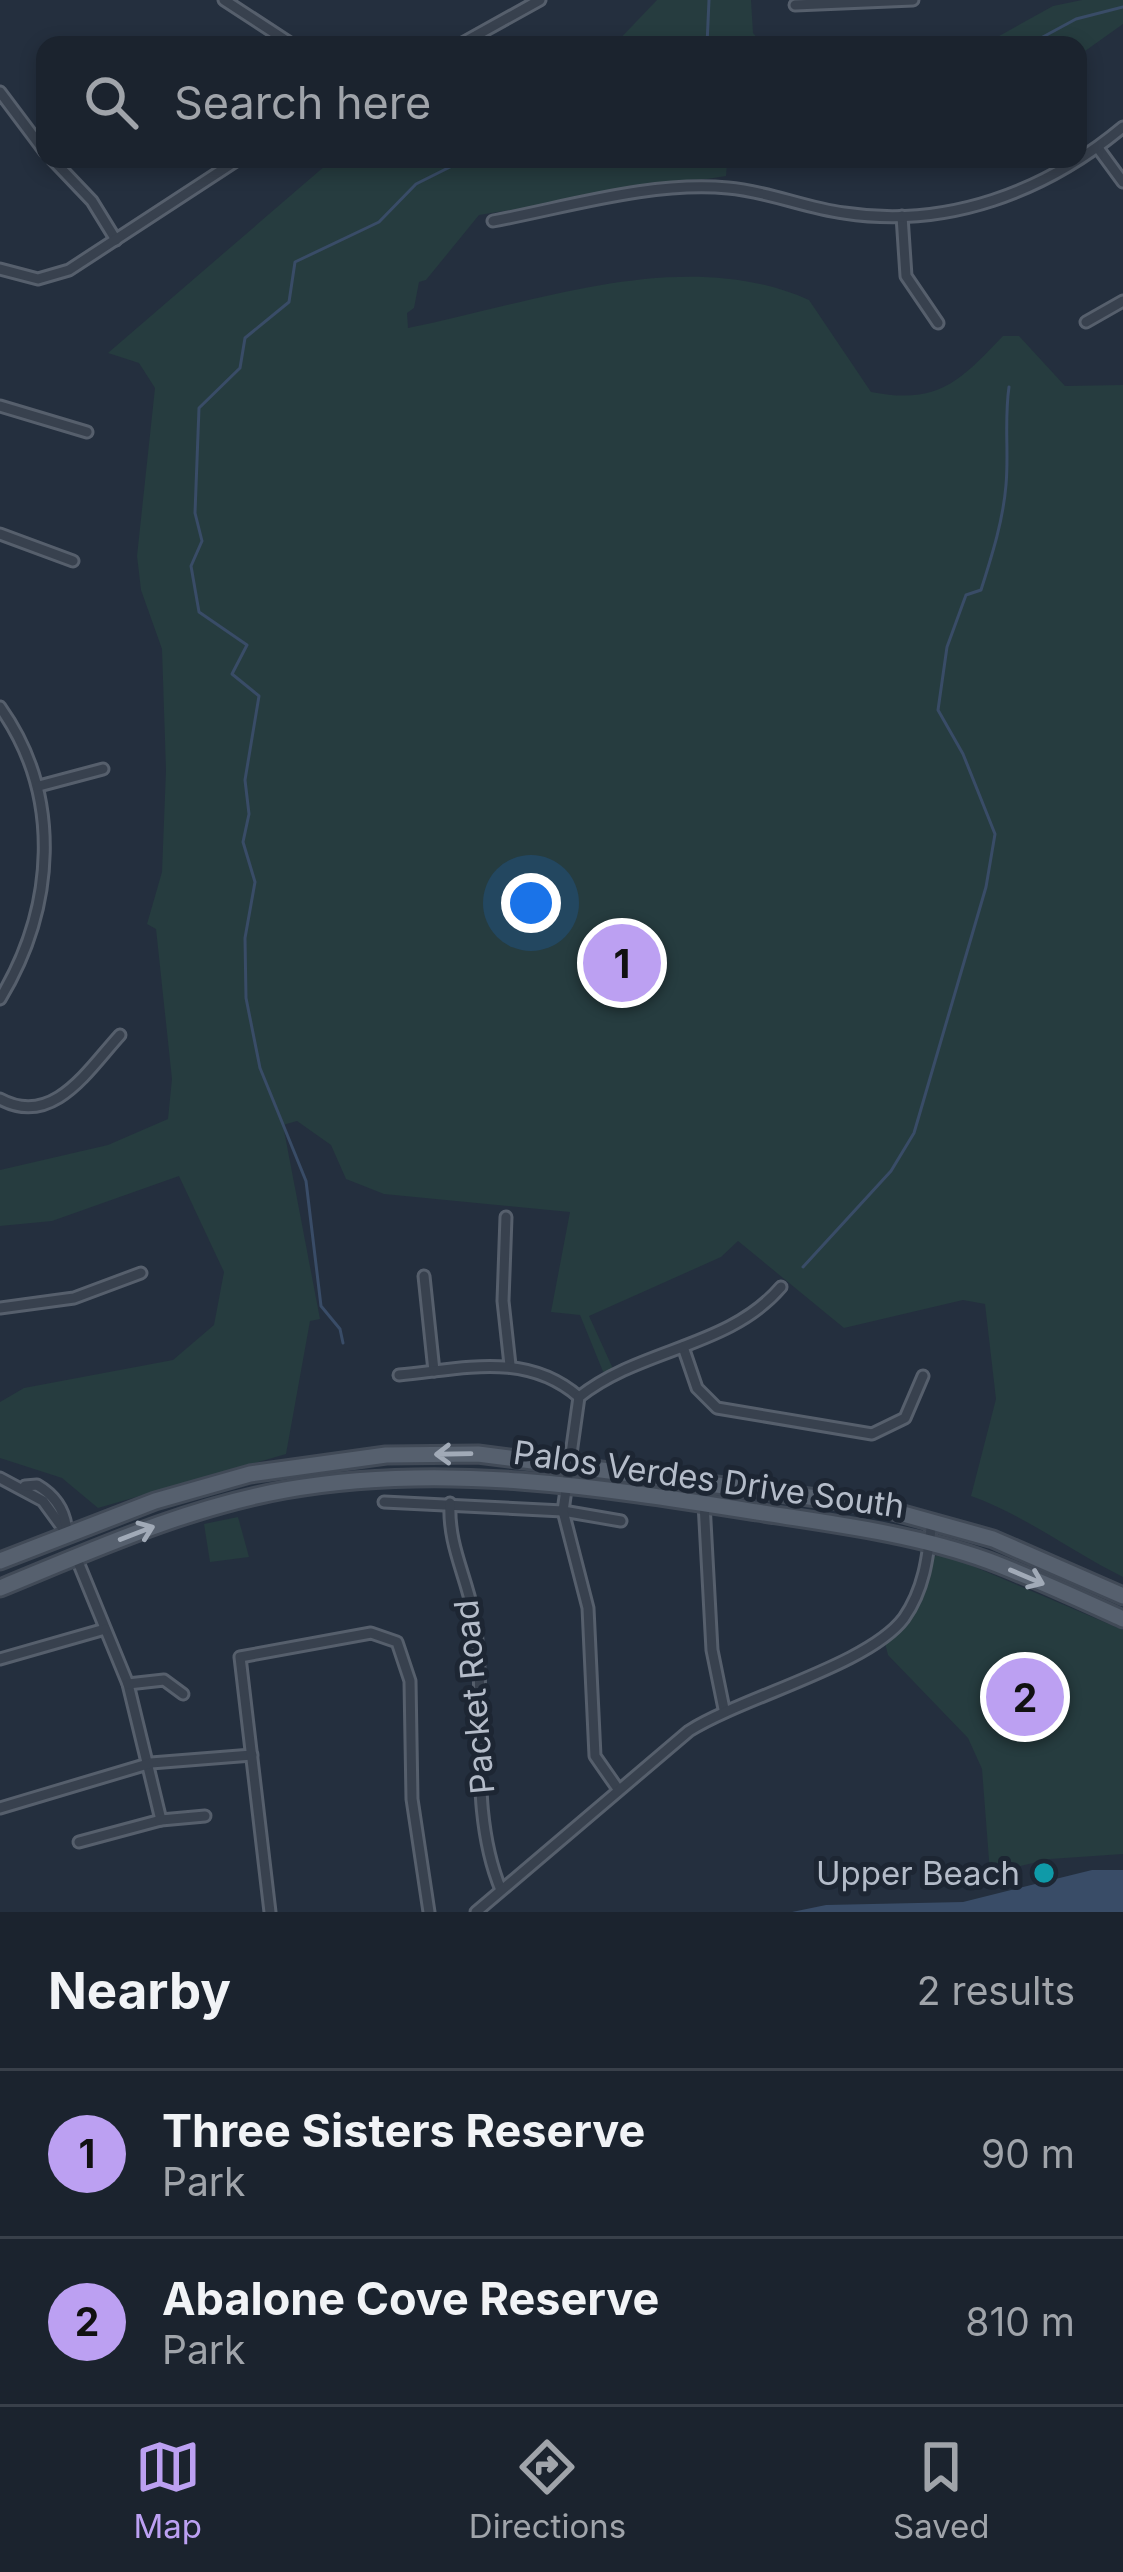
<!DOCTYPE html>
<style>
body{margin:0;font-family:Inter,sans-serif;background:#282f3a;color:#f1f3f6}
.you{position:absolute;left:531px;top:903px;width:42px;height:42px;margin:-30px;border:9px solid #fff;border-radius:50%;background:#1a73e8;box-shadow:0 0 0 18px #1a73e833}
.badge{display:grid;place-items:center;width:78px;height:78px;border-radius:50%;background:#bca0f2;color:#111;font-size:39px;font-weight:700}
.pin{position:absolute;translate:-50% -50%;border:6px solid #fff;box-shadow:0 3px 12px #0006}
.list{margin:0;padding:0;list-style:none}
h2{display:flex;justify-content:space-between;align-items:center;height:156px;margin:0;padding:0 48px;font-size:51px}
h2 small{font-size:39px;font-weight:400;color:#a0a4aa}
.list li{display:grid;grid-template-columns:78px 1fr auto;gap:36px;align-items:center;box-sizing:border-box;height:168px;padding:0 48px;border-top:3px solid #39404a}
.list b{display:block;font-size:45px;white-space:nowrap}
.list p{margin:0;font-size:39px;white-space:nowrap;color:#a0a4aa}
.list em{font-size:39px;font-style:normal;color:#a0a4aa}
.icon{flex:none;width:66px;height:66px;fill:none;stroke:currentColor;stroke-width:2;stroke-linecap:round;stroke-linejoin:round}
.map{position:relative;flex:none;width:1123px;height:1912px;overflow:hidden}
.search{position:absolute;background:#1b232e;box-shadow:0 6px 18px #0003;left:36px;right:36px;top:36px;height:132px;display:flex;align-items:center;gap:30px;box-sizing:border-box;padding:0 42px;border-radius:24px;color:#a0a4aa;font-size:45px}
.sheet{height:492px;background:#1b232e}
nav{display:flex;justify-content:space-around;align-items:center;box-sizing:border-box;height:168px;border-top:3px solid #39404a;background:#1b232e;font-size:33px;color:#a0a4aa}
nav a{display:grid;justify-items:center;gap:6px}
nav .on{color:#bca0f2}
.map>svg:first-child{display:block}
.green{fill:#263c3f}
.water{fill:#394c67}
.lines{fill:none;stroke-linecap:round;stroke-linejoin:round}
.stream{stroke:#394c67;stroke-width:3}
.minor-casing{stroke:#565f6c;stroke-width:15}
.primary-casing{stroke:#414a57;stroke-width:21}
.minor{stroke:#38414e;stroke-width:9}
.primary{stroke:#56606e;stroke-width:15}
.oneway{stroke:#a1aab7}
.culture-dot{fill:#0f9aa8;stroke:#1d2633;stroke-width:4.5}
.labels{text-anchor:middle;stroke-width:10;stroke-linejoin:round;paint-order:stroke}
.street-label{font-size:33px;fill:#b4bcc9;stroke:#1d2633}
.poi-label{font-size:33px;fill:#b4bcc9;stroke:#1d2633;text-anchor:end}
</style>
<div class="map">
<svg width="1123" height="1912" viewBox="0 0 1123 1912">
<rect width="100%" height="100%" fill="#242f3e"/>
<g class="green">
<polygon points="657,0 751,0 753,33 763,45 614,45"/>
<polygon points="1082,0 1123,0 1123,24 1078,56 1078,45 983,45 1053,6"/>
<path d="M333 159H753L727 164 726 176 479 215 426 280 419 282 414 308 407 313 408 328C535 303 683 244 809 300L871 392C938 405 959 382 1003 336H1019L1065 386 1123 385V1577C1071 1551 1024 1515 971 1496L996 1399 985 1304 963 1300 844 1328 738 1241 721 1257 589 1316 614 1371 604 1374 580 1315 551 1312 570 1212 384 1194 346 1179 331 1145 297 1121 283 1125 320 1319 310 1321 286 1454 98 1508 62 1478 0 1458V1402L24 1388 173 1360 214 1325 224 1272 179 1176 52 1221 0 1226V1170L108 1145 168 1119 172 1079 156 929 147 924 162 872 166 770 162 649 141 590 137 556 155 388 139 363 108 353Z"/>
<polygon points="238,1517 249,1557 210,1562 204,1524"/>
<polygon points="942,1553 1123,1630 1123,1854 1050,1859 990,1873 982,1769 968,1738 888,1655 885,1643 914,1611 934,1557"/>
</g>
<polygon class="water" points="1092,1870 1123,1870 1123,1912 792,1912 826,1905 963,1902"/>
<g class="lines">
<g class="stream">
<polyline points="707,45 709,0"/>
<polyline points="1028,45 1076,19 1123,7"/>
<path d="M803 1267 891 1171 914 1133 986 887 995 834 963 754 938 710 947 647 966 595 981 590C992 555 1003 521 1006 485 1009 452 1004 421 1009 387"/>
<polyline points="343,1343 340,1329 321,1306 306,1181 260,1068 246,998 245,938 255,882 243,842 249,814 245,780 259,696 232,674 247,645 199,612 191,566 202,541 195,513 199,408 240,368 245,338 289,302 295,262 379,222 416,184 466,159"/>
</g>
<defs>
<g id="minor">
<polyline points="224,0 293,45"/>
<polyline points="795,5 913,0"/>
<polyline points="459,45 540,0"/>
<polyline points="0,92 45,152"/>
<polyline points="1098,148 1123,182"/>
<polyline points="52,159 92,201 116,240"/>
<polyline points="902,216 906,276 938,323"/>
<path d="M493 221C568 207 651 181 728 188 767 191 805 208 844 213 947 229 1045 192 1123 127"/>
<polyline points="0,269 38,279 69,270 239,159"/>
<polyline points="1086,322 1123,301"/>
<polyline points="0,406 87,432"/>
<polyline points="0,534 73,561"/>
<path d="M0 707C63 796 55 908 0 999"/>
<polyline points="39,786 103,769"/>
<path d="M0 1099C53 1128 88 1070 120 1035"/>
<polyline points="506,1217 503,1301 510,1365"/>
<polyline points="424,1276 434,1371"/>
<polyline points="0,1308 74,1298 141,1273"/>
<polyline points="683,1347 697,1388 717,1408 872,1434 905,1418 923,1376"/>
<path d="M399 1375C464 1369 526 1351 579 1397"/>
<polyline points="0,1478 43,1501 67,1534"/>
<path d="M25 1486 37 1485C56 1496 66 1512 67 1534"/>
<polyline points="384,1502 563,1511 621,1521"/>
<path d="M450 1503C448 1544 465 1573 473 1612 490 1703 465 1803 501 1890"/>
<polyline points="704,1503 712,1650 724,1709"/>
<polyline points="76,1557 128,1684 161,1820"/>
<polyline points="0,1659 105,1629"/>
<polyline points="128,1684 164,1680 183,1694"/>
<path d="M618 1789 595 1756 588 1608 563 1511 579 1397C640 1348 729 1348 781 1287"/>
<polyline points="0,1808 151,1763 252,1755"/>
<polyline points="79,1842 161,1820 205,1816"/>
<polyline points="270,1912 240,1657 371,1633 397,1642 410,1681 412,1799 429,1912"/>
<path d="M476 1912 689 1731C745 1696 869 1665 904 1618 925 1588 928 1555 932 1520"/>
</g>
<g id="primary">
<polyline points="0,1561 155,1501 250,1474 386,1455 478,1454 871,1505 993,1539 1123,1596"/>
<path d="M0 1588C93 1550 185 1508 285 1490 443 1462 599 1487 757 1512 834 1524 915 1534 989 1561 1034 1578 1079 1599 1123 1619"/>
</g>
</defs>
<use href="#minor" class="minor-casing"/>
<use href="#primary" class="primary-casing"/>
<use href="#minor" class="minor"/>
<use href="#primary" class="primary"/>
</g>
<defs><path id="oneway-shaft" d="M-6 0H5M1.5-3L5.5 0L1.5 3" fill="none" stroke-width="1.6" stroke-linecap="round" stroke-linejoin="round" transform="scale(3)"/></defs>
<g class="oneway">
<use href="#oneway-shaft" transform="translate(453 1454) rotate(179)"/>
<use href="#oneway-shaft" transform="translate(137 1533) rotate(-21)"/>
<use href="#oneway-shaft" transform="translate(1027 1577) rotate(23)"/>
</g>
<circle class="culture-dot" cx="1044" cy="1873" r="12"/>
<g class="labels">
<g class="street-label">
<text transform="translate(709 1479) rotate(8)" y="12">Palos Verdes Drive South</text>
<text transform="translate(474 1697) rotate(-95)" y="12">Packet Road</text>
</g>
<g class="poi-label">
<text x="1020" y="1885">Upper Beach</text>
</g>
</g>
</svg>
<div class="you"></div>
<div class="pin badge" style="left:622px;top:963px">1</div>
<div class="pin badge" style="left:1025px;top:1697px">2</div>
<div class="search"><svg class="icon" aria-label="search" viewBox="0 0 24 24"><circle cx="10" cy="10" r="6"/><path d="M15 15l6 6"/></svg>Search here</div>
</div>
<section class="sheet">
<h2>Nearby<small>2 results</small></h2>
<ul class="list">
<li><span class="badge">1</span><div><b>Three Sisters Reserve</b><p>Park</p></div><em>90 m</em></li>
<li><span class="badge">2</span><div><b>Abalone Cove Reserve</b><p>Park</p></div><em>810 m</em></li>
</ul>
</section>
<nav>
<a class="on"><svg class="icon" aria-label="map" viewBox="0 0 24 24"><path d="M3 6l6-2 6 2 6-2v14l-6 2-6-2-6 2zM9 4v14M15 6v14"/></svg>Map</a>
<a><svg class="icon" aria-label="directions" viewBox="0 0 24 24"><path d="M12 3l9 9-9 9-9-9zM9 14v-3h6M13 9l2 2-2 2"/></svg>Directions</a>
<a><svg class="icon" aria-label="saved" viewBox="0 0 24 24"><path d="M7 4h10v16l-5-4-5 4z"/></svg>Saved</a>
</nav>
